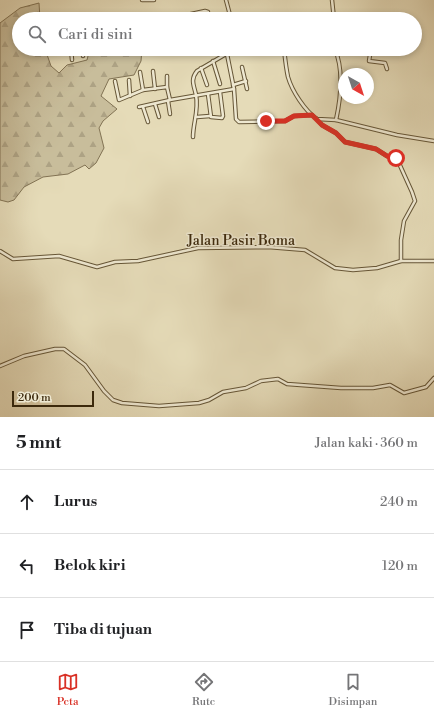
<!DOCTYPE html>
<html lang="id">
<meta charset="utf-8">
<style>
body{margin:0;font-family:"Libre Bodoni",serif;background:#f6f6f6;color:#202124}
.compass{position:absolute;left:338px;top:68px;width:36px;height:36px;border-radius:50%;background:#fff;box-shadow:0 2px 6px #0003;rotate:141deg}
.scale{position:absolute;left:12px;bottom:10px;width:82px;box-sizing:border-box;padding-left:4px;border:2px solid #3c290c;border-top:0;font-size:11px;line-height:14px;white-space:nowrap;color:#3c290c;-webkit-text-stroke:3px #eee8d1;paint-order:stroke}
.stop{position:absolute;width:12px;height:12px;margin:-9px;border:3px solid #d93025;border-radius:50%;background:#fff}
.stop.end{background:#d93025;border-color:#fff;box-shadow:0 1px 4px #0008}
.list{margin:0;padding:0;list-style:none}
h2{display:flex;justify-content:space-between;align-items:center;height:52px;margin:0;padding:0 16px;font-size:17px}
h2 small{font-size:13px;font-weight:400;color:#757577}
.list li{display:grid;grid-template-columns:26px 1fr auto;gap:12px;align-items:center;box-sizing:border-box;height:64px;padding:0 16px;border-top:1px solid #e0e0e0}
.list b{display:block;font-size:15px;white-space:nowrap}
.list em{font-size:13px;font-style:normal;color:#757577}
.icon{flex:none;width:22px;height:22px;fill:none;stroke:currentColor;stroke-width:2;stroke-linecap:round;stroke-linejoin:round}
.map{position:relative;flex:none;width:434px;height:417px;overflow:hidden}
.search{position:absolute;background:#fff;box-shadow:0 2px 6px #0003;left:12px;right:12px;top:12px;height:44px;display:flex;align-items:center;gap:10px;box-sizing:border-box;padding:0 14px;border-radius:22px;color:#757577;font-size:15px}
.sheet{height:244px;background:#fff}
nav{display:flex;justify-content:space-around;align-items:center;box-sizing:border-box;height:56px;border-top:1px solid #e0e0e0;background:#fff;font-size:11px;color:#757577}
nav a{display:grid;justify-items:center;gap:2px}
nav .on{color:#d93025}
.map>svg:first-child{display:block}
.forest{fill:url(#forest-firs);stroke:#827354}
.lines{fill:none;stroke-linecap:round;stroke-linejoin:round}
.minor-casing{stroke:#665637;stroke-width:4.5}
.minor{stroke:#eee8d1;stroke-width:2.5}
.route{stroke:#d93025;stroke-width:5}
.labels{text-anchor:middle;stroke-width:3;stroke-linejoin:round;paint-order:stroke}
.street-label{font-size:14px;fill:#3c290c;stroke:#eee8d1}
</style>
<div class="map">
<svg width="434" height="417" viewBox="0 0 434 417">
<defs>
<pattern id="forest-firs" width="22" height="20" patternUnits="userSpaceOnUse"><rect width="22" height="20" fill="#c8bd9b"/><path d="M5 1l3.5 6h-7zM16 11l3.5 6h-7z" fill="#ada284"/></pattern>
</defs>
<rect width="100%" height="100%" fill="#e5dbb8"/>
<filter id="stains"><feTurbulence type="fractalNoise" baseFrequency=".005" numOctaves="4"/><feColorMatrix values="0 0 0 0 .2 0 0 0 0 .09 0 0 0 0 .02 0 0 0 .5 -.17"/></filter>
<radialGradient id="worn" r=".72"><stop offset=".6" stop-color="#630" stop-opacity="0"/><stop offset="1" stop-color="#630" stop-opacity=".3"/></radialGradient>
<polygon class="forest" points="39,3 40,19 19,19 19,49 45,49 51,66 59,73 67,65 87,60 89,52 123,52 124,49 142,49 141,61 134,75 109,79 101,96 117,109 103,121 99,128 104,148 96,163 89,169 85,165 68,174 43,177 24,187 14,200 8,202 0,200 0,23 20,8"/>
<g class="lines">
<defs>
<g id="minor">
<polyline points="142,0 154,0"/>
<polyline points="226,0 231,19"/>
<polyline points="332,0 334,19"/>
<polyline points="256,16 257,19"/>
<polyline points="334,17 342,19"/>
<polyline points="168,19 205,11 208,12 210,19"/>
<polyline points="71,49 72,60"/>
<polyline points="109,49 109,50"/>
<polyline points="226,49 234,89 236,119 239,122 285,121 294,116 312,115"/>
<path d="M284 49C285 58 286 68 288 77 292 91 305 111 317 119L336 120 397 135 434 141"/>
<path d="M335 49C344 71 341 97 336 120"/>
<polyline points="371,49 369,61 385,63 387,69"/>
<polyline points="59,51 61,49"/>
<polyline points="83,56 84,49"/>
<polyline points="213,61 220,84"/>
<polyline points="242,67 247,89"/>
<polyline points="201,68 207,85"/>
<polyline points="153,71 155,89"/>
<polyline points="140,72 143,90"/>
<polyline points="167,76 167,87"/>
<polyline points="129,80 130,96"/>
<polyline points="115,81 119,100 143,90 167,87 170,100"/>
<polyline points="233,85 246,81"/>
<polyline points="208,94 211,117 222,118 223,116 220,92"/>
<polyline points="168,101 170,114"/>
<polyline points="155,104 159,117"/>
<polyline points="139,107 170,100 234,89"/>
<polyline points="143,107 148,122"/>
<polyline points="197,117 210,116"/>
<polyline points="317,119 322,125 336,133 345,142 376,149 387,156 396,158 398,161 412,192 415,201 404,221 401,240 401,261"/>
<path d="M193 137C193 123 199 110 196 95 194 85 190 80 197 71L226 54"/>
<polyline points="0,251 13,259 59,256 97,267 115,262 138,261 198,248 268,247 305,250 335,268 353,270 377,268 401,261 434,261"/>
<polyline points="0,366 24,356 55,349 64,349 85,365 104,391 113,400 122,403 159,406 199,403 209,400 223,392 246,388 261,381 278,379 287,384 341,388 373,388 390,385 404,393 426,387 434,378"/>
</g>
</defs>
<use href="#minor" class="minor-casing"/>
<use href="#minor" class="minor"/>
</g>
<g class="lines">
<polyline class="route" points="266,121 285,121 294,116 312,115 322,125 336,133 345,142 376,149 387,156 396,158"/>
</g>
<g class="labels">
<g class="street-label">
<text x="241" y="245">Jalan Pasir Boma</text>
</g>
</g>
<rect width="100%" height="100%" filter="url(#stains)"/>
<rect width="100%" height="100%" fill="url(#worn)"/>
</svg>
<svg class="compass" viewBox="-18 -18 36 36"><path d="M0-13l5 13h-10z" fill="#e53935"/><path d="M0 13l5-13h-10z" fill="#757577"/></svg>
<div class="scale">200 m</div>
<div class="stop" style="left:396px;top:158px"></div>
<div class="stop end" style="left:266px;top:121px"></div>
<div class="search"><svg class="icon" aria-label="search" viewBox="0 0 24 24"><circle cx="10" cy="10" r="6"/><path d="M15 15l6 6"/></svg>Cari di sini</div>
</div>
<section class="sheet">
<h2>5 mnt<small>Jalan kaki · 360 m</small></h2>
<ul class="list">
<li><svg class="icon" aria-label="ahead" viewBox="0 0 24 24"><path d="M12 20V5M6 11l6-6 6 6"/></svg><div><b>Lurus</b></div><em>240 m</em></li>
<li><svg class="icon" aria-label="left" viewBox="0 0 24 24"><path d="M17 20v-9H6M10 6l-5 5 5 5"/></svg><div><b>Belok kiri</b></div><em>120 m</em></li>
<li><svg class="icon" aria-label="arrive" viewBox="0 0 24 24"><path d="M6 21V4h12l-3 4 3 4H6"/></svg><div><b>Tiba di tujuan</b></div></li>
</ul>
</section>
<nav>
<a class="on"><svg class="icon" aria-label="map" viewBox="0 0 24 24"><path d="M3 6l6-2 6 2 6-2v14l-6 2-6-2-6 2zM9 4v14M15 6v14"/></svg>Peta</a>
<a><svg class="icon" aria-label="directions" viewBox="0 0 24 24"><path d="M12 3l9 9-9 9-9-9zM9 14v-3h6M13 9l2 2-2 2"/></svg>Rute</a>
<a><svg class="icon" aria-label="saved" viewBox="0 0 24 24"><path d="M7 4h10v16l-5-4-5 4z"/></svg>Disimpan</a>
</nav>
